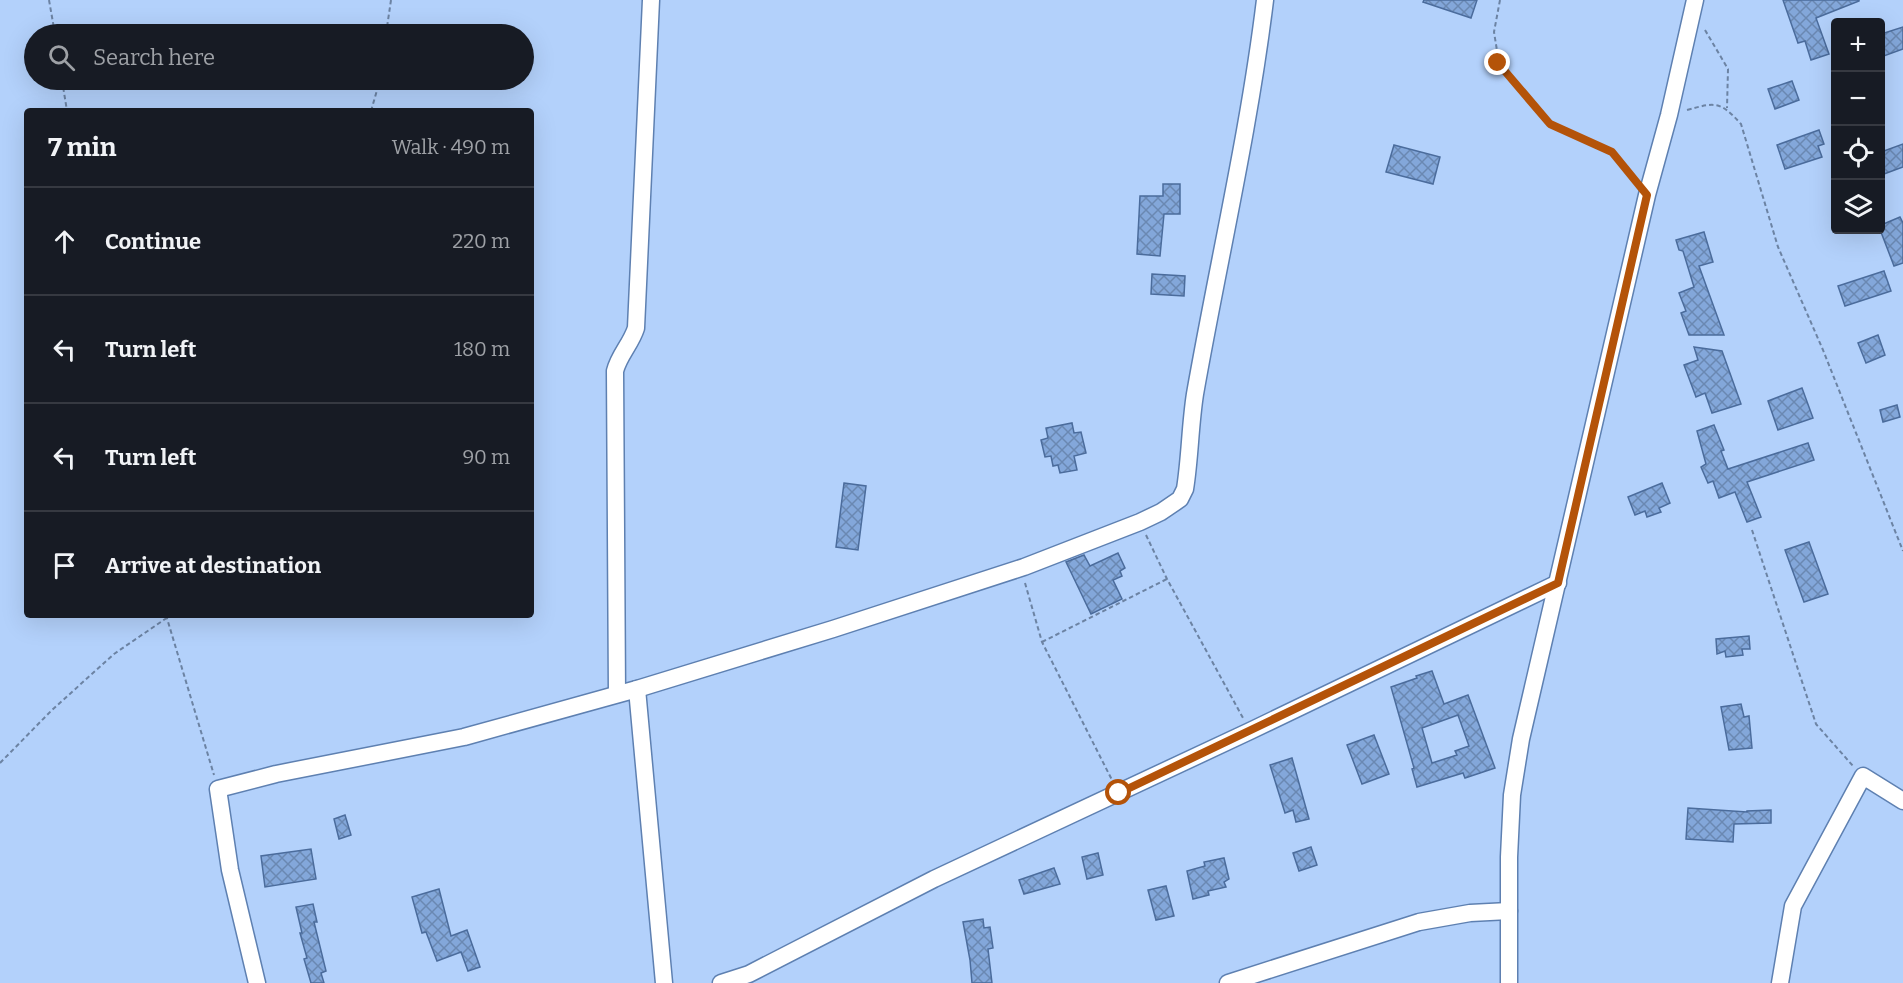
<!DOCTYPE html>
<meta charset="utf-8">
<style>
body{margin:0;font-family:Bitter,serif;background:#20242c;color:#f1f3f6}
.controls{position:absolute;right:18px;top:18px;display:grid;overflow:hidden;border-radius:6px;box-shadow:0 6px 24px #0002}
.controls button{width:54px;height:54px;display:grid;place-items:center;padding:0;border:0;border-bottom:2px solid #363941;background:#171b24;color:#f1f3f6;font:30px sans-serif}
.stop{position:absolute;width:18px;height:18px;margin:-14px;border:4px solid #b45309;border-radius:50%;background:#fff}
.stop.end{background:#b45309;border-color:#fff;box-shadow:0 2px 6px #0008}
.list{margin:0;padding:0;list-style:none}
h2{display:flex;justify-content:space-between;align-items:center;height:78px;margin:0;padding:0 24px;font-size:26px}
h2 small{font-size:20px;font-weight:400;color:#9ea1a6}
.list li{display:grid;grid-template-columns:39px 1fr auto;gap:18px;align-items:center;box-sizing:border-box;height:108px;padding:0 24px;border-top:2px solid #363941}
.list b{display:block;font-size:22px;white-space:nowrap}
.list em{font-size:20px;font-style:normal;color:#9ea1a6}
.icon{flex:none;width:33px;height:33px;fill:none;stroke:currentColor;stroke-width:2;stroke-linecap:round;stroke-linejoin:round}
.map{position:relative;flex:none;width:1903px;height:983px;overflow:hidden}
.search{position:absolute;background:#171b24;box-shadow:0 6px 24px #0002;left:24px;top:24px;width:510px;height:66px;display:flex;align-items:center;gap:15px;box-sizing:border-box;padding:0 21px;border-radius:33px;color:#9ea1a6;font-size:22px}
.panel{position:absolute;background:#171b24;box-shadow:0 6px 24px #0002;left:24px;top:108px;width:510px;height:510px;border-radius:6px}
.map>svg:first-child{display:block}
.building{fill:url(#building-cross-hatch);stroke:#4b6c9c;stroke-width:1.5;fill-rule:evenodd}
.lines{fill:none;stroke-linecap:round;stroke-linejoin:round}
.minor-casing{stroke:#5e80b1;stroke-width:19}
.path{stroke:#6c83a3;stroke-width:2;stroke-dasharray:4.5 3;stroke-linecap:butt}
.minor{stroke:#fff;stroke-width:16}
.route{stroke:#b45309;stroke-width:8}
</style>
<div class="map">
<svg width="1903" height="983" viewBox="0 0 1903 983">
<defs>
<pattern id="building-cross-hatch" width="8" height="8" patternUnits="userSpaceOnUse" patternTransform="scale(1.5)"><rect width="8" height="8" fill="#83a7da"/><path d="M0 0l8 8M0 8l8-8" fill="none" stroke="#6a88b2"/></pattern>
</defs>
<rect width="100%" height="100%" fill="#b3d1fb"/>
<g class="building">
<polygon points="1424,0 1477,0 1471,18 1423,2"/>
<polygon points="1783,0 1859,0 1859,1 1816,18 1829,54 1811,60 1805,41 1798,43"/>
<polygon points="1903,27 1903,49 1881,57 1881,34"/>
<polygon points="1792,81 1799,100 1775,109 1768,89"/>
<polygon points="1819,130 1824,144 1818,146 1822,157 1785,169 1777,145"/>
<polygon points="1903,144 1903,167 1884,174 1881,163 1881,152"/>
<polygon points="1394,145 1440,157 1433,184 1386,172"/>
<polygon points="1163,184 1180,184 1180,214 1164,214 1160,256 1137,254 1140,196 1163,196"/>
<polygon points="1900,217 1903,223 1903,263 1894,266 1881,232 1881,225"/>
<polygon points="1704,232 1713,262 1699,266 1724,335 1689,335 1681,313 1686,311 1679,293 1694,287 1683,251 1679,250 1676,240"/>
<polygon points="1884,271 1891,291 1845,306 1838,286"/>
<polygon points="1152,274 1185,276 1184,296 1151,294"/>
<polygon points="1878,335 1885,355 1866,363 1858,343"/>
<polygon points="1694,347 1722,351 1741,404 1712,413 1705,393 1696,397 1684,365 1698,360"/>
<polygon points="1802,388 1813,418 1778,430 1768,401"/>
<polygon points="1897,405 1900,417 1883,422 1880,410"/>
<polygon points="1072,423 1074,433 1081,432 1086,453 1074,456 1077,470 1060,473 1058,465 1053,466 1051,456 1045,457 1041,440 1048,438 1046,428"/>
<polygon points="1714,425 1724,450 1721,451 1728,469 1808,443 1814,460 1747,482 1761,517 1747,522 1735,492 1719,498 1713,481 1708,483 1701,467 1706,464 1697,431"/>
<polygon points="844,483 866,486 858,550 836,547"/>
<polygon points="1662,483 1670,503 1659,508 1661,512 1647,517 1645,511 1635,515 1628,497"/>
<polygon points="1809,542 1828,594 1804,602 1785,550"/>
<polygon points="1118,553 1125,568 1120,571 1122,576 1113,580 1122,599 1091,614 1066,562 1084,555 1090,566"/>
<polygon points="1749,636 1750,649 1742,649 1743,655 1726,657 1725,651 1717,654 1716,639"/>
<path d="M1432 671 1444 704 1468 695 1495 768 1465 778 1463 773 1417 787 1412 769 1414 768 1391 687 1417 678 1416 676ZM1458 715 1469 746 1455 751 1457 755 1432 763 1422 728Z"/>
<polygon points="1741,704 1744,717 1749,716 1752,748 1729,750 1721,707"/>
<polygon points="1374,735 1389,774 1362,784 1347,745"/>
<polygon points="1292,758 1309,819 1296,822 1293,810 1285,813 1270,765"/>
<polygon points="1688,808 1747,812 1747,811 1771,810 1771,823 1734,824 1733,842 1686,839"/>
<polygon points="345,815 351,835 339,839 334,819"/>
<polygon points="1311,847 1317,865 1299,871 1293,853"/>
<polygon points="311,849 316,879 265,887 261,856"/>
<polygon points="1098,853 1103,875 1087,879 1082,857"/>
<polygon points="1224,858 1229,879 1224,882 1226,887 1208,891 1209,895 1193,899 1187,871 1205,866 1204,862"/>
<polygon points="1054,868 1060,884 1024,894 1019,880"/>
<polygon points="1166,886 1174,916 1156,920 1148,890"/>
<polygon points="439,889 451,936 467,930 480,967 468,971 461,952 437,961 426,932 422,933 412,897"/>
<polygon points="313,904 317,922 314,922 326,971 321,973 324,983 311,983 304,959 307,958 300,933 302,933 296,907"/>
<polygon points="983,919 984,928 990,927 993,948 988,949 992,983 972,983 970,960 963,922"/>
</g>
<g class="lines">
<defs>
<g id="minor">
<polyline points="637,689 664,983"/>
<path d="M617 694 615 371C619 355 631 344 636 328L651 0"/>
<path d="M257 983 230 870 218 789 276 774 464 737 637 689 833 629 1024 567 1140 522 1161 512 1180 499 1185 489C1190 458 1190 426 1195 394 1218 263 1249 132 1265 0"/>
<polyline points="721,983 749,974 934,879 1250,731 1558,583"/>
<polyline points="1228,983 1419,922 1470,913 1509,911"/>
<polyline points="1509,983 1509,857 1512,795 1521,739 1647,195 1669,115 1695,0"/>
<polyline points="1780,983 1793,906 1863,776 1903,801"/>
</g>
</defs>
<use href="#minor" class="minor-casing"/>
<g class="path">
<polyline points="49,0 55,34"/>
<polyline points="1500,0 1494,32 1499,63 1550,124 1612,151 1634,179"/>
<polyline points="1705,30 1728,69 1727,108"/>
<polyline points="386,34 391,0"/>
<polyline points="62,80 67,111"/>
<path d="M1687 110C1716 102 1720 101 1741 124L1778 247 1823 350 1903 551"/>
<polyline points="371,111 380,80"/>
<polyline points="1752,530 1816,724 1853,766"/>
<polyline points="1146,535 1167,579 1243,718"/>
<polyline points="1025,583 1042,642 1112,780"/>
<polyline points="166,615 214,775"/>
<polyline points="1042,642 1167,579"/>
<polyline points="0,763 52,710 114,654 171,615"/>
</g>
<use href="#minor" class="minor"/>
</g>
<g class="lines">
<polyline class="route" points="1119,793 1558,583 1647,195 1612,152 1550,124 1498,63"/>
</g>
</svg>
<div class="controls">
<button>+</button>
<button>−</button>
<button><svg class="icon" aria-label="locate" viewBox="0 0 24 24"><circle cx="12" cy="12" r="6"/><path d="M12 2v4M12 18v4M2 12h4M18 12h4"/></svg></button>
<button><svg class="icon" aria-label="layers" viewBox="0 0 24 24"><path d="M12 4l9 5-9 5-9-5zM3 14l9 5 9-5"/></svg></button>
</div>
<div class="stop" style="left:1119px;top:793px"></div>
<div class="stop end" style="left:1498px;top:63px"></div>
<div class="search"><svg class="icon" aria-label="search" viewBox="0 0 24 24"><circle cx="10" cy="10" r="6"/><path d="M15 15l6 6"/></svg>Search here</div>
<section class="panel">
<h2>7 min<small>Walk · 490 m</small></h2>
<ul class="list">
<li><svg class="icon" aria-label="ahead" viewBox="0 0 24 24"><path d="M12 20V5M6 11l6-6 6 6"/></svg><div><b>Continue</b></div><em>220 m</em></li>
<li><svg class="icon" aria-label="left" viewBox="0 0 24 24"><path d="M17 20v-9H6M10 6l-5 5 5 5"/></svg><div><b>Turn left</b></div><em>180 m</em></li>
<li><svg class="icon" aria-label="left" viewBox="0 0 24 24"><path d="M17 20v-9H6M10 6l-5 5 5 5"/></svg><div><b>Turn left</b></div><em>90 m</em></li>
<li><svg class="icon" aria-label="arrive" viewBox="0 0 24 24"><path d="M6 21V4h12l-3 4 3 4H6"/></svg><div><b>Arrive at destination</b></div></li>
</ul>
</section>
</div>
